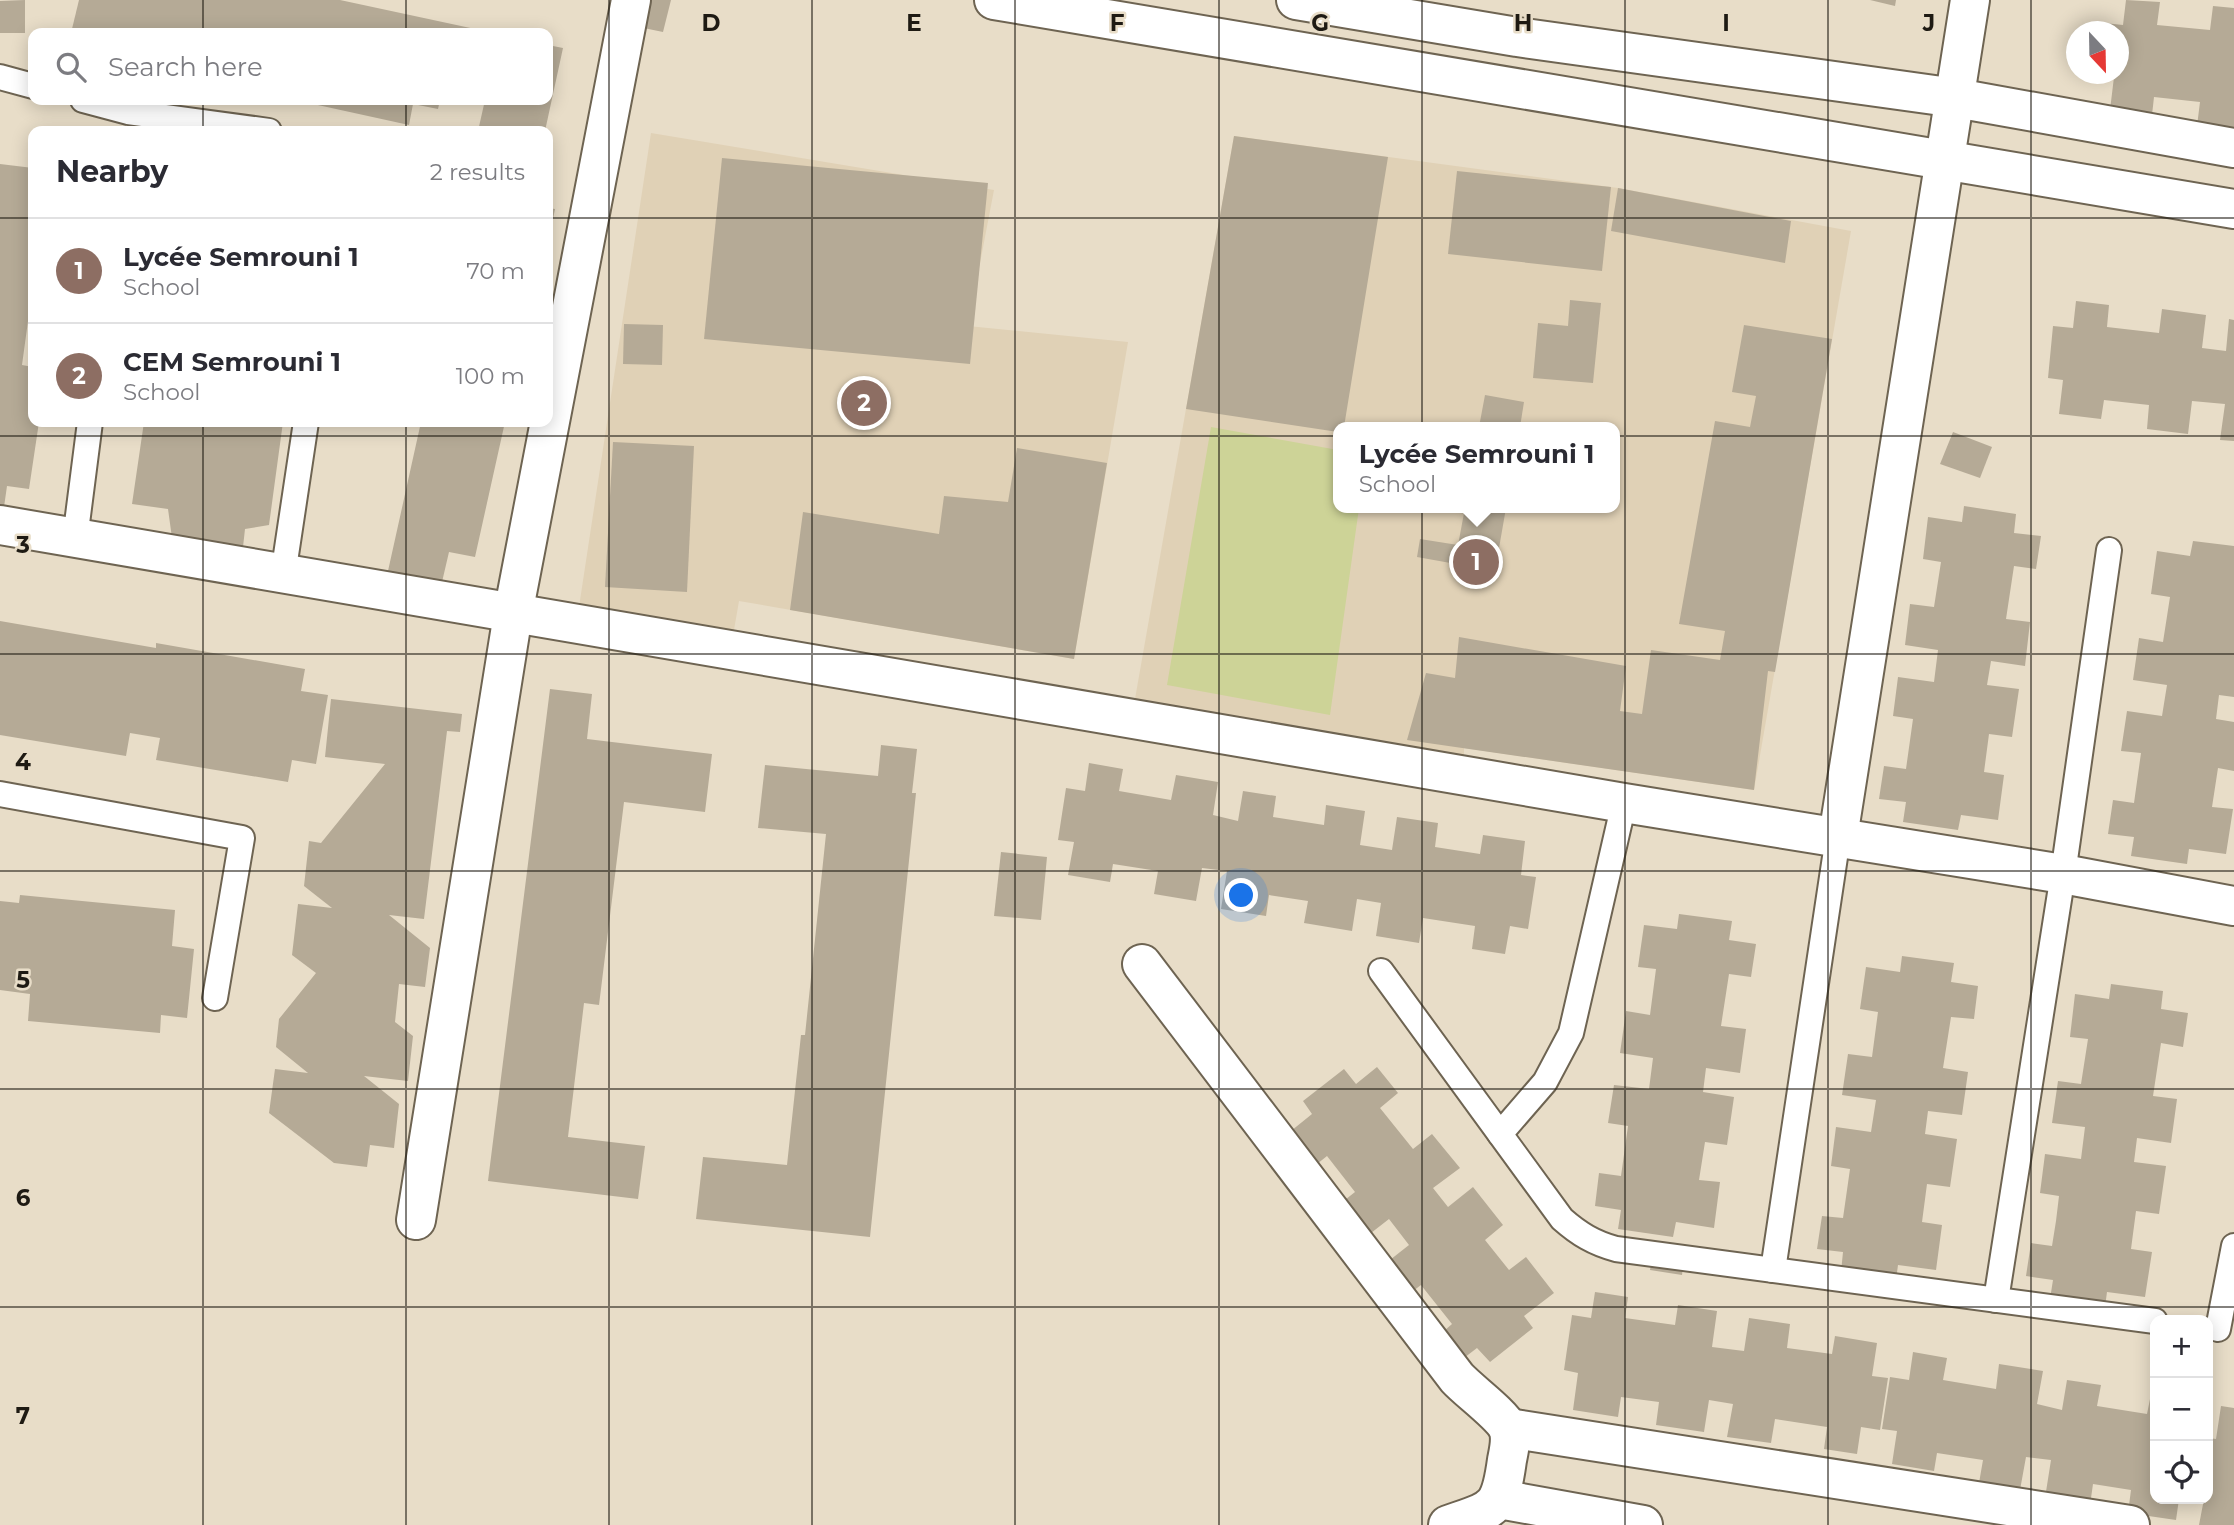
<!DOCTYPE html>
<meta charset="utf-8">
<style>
body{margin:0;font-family:Montserrat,sans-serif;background:#f2f2f3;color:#2b2b33}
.controls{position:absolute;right:21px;bottom:21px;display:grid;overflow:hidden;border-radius:14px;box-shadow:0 4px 18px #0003}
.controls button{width:63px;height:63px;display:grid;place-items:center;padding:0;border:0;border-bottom:2px solid #e1e1e2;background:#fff;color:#2b2b33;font:35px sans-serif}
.compass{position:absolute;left:2066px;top:21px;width:63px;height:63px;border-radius:50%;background:#fff;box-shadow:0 4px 18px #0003;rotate:158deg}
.you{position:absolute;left:1242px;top:896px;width:24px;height:24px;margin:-18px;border:5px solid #fff;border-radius:50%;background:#1a73e8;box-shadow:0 0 0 10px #1a73e833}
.badge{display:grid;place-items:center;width:46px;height:46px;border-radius:50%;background:#d93025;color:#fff;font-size:23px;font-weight:700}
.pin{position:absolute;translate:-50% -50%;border:4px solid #fff;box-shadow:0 2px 7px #0006}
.popup{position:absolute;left:1333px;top:422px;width:287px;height:91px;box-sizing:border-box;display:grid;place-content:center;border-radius:14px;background:#fff;filter:drop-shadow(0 2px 5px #0005);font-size:23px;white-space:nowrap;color:#7c7c81}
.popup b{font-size:26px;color:#2b2b33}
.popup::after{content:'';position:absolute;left:50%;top:100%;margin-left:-14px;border:14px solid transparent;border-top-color:#fff}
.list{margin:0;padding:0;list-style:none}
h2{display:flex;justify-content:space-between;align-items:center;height:91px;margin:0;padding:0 28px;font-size:30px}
h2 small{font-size:23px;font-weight:400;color:#7c7c81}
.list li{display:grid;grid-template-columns:46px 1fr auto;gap:21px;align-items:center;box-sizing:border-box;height:105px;padding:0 28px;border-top:2px solid #e1e1e2}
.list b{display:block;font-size:26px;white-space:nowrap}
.list p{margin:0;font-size:23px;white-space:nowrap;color:#7c7c81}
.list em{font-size:23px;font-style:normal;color:#7c7c81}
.icon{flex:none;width:38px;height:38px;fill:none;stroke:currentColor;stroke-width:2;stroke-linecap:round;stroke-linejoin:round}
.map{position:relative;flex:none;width:2234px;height:1525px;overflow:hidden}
.search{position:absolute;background:#fff;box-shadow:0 4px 18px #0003;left:28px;top:28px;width:525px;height:77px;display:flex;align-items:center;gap:18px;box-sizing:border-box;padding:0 24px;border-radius:14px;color:#7c7c81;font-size:26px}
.panel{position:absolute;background:#fff;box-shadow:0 4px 18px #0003;left:28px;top:126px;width:525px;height:301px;border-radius:14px}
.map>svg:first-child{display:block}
.built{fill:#e0d1b6;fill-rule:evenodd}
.green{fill:#cdd397}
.building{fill:#b5aa96}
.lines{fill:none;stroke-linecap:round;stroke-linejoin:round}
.lane-casing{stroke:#6e6452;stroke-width:28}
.street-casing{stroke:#6e6452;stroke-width:42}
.secondary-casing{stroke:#6e6452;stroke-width:42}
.lane{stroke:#fff;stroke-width:24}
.street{stroke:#fff;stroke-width:38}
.secondary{stroke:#fff;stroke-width:38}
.grid{fill:none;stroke:#1e1a13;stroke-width:2;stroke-opacity:0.55}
.grid-label{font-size:23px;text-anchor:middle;font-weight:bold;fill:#1e1a13;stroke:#e8ddc8;stroke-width:5;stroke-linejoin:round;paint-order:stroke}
</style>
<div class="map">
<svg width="2234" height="1525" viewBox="0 0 2234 1525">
<rect width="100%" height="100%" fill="#e8ddc8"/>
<g class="built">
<polygon points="651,133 994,190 968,326 1128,342 1074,659 739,601 734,630 579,607"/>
<path d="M1234 136 1618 188 1851 231 1754 790 1464 748V767L1132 716ZM1338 427H1614V508H1338Z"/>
</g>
<polygon class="green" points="1211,427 1338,450 1338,508 1359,508 1330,715 1167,685"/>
<g class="building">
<polygon points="25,0 25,33 0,33 0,1"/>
<polygon points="79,0 340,0 489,32 71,33"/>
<polygon points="640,0 671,0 663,32 634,26"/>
<polygon points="1870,0 1896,0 1895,6"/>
<polygon points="2126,0 2160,2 2157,25 2210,30 2213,6 2234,8 2234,131 2197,126 2200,102 2154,97 2152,115 2110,110 2114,77 2100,74 2118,74 2118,32 2103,32 2104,23 2123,25"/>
<polygon points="548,45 563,48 545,131 478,131 485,100 548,100"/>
<polygon points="295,100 440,100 438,109 413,104 409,125"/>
<polygon points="1234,136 1388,157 1344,427 1338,427 1338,432 1186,409"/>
<polygon points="722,158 988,183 970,364 704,339"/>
<polygon points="0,164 33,168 33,321 28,321 22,365 33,367 33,422 39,422 29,489 7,486 4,507 0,506"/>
<polygon points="1457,171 1611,187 1602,271 1448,254"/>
<polygon points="1618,188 1791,221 1785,263 1611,231"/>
<polygon points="548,208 555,209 549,239 548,239"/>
<polygon points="1570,300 1601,303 1593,383 1533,378 1538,323 1568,326"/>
<polygon points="2076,301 2109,305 2107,327 2159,333 2162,309 2206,315 2202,348 2226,351 2229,319 2234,320 2234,441 2220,440 2225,404 2192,401 2188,434 2147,429 2149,405 2104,400 2101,419 2059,414 2063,380 2048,378 2053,326 2073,328"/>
<polygon points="624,324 663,325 662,365 623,364"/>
<polygon points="1744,325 1832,339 1775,672 1768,671 1754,790 1407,740 1426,673 1455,678 1459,637 1626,666 1620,711 1642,714 1651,650 1720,660 1725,631 1679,624 1715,421 1750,427 1756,396 1732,392"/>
<polygon points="1485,395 1524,402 1520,427 1479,427"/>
<polygon points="144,422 283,422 269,525 245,529 243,547 172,538 168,509 132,504"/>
<polygon points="421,422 505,422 475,557 449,552 442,582 388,571"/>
<polygon points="1953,432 1992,447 1980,478 1940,464"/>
<polygon points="613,442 694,446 687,592 605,587"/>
<polygon points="1017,448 1107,463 1074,659 790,610 803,512 939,534 944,496 1008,502"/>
<polygon points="1964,506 2016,514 2014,533 2041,536 2036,569 2014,566 2006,619 2030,622 2025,666 1991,661 1987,685 2019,689 2012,737 1989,734 1984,772 2004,775 1998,820 1961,815 1958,830 1903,822 1906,802 1879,799 1884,766 1906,769 1913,719 1893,716 1898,677 1934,682 1938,650 1905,645 1910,604 1934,607 1941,562 1923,559 1928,517 1962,522"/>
<polygon points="1465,508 1506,508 1495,571 1417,557 1420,539 1458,545"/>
<polygon points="2193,541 2234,546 2234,697 2219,695 2216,719 2234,722 2234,771 2218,768 2212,807 2233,809 2226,854 2189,849 2187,864 2131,856 2134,837 2108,834 2113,800 2134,803 2141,753 2121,751 2127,711 2162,716 2167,685 2133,680 2139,638 2163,642 2170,597 2151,594 2157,551 2190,556"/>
<polygon points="0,621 156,648 156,643 305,669 301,691 328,695 316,764 292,760 288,782 156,760 160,738 130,733 126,756 0,735"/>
<polygon points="550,689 592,694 587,739 712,754 705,812 624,802 599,1005 584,1003 568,1137 645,1146 638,1199 488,1181"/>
<polygon points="331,699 462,714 460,732 447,731 424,919 389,915 430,948 425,987 399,984 395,1022 413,1036 408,1081 364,1076 399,1104 394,1148 370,1145 367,1167 334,1163 269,1113 275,1069 308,1073 276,1047 279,1019 316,973 292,955 298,904 332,908 304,886 309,841 321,843 385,764 325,757"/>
<polygon points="881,745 917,749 912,793 916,793 870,1237 696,1219 703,1157 787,1165 801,1035 805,1035 826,834 758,828 765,765 878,776"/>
<polygon points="1089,763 1123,769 1119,791 1171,800 1176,775 1218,782 1213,815 1238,821 1243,791 1276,796 1273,817 1324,825 1326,805 1365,811 1360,845 1392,850 1397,817 1438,823 1435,847 1480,854 1483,835 1525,841 1521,875 1536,877 1528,929 1510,926 1505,954 1472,949 1475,926 1423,918 1419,943 1376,936 1381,903 1357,899 1352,931 1304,923 1308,901 1269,895 1266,916 1221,909 1227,871 1202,868 1196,901 1154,894 1158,871 1113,864 1110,882 1068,875 1074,842 1058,840 1066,788 1085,791"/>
<polygon points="1001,852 1047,857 1041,920 994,916"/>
<polygon points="20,895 175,910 172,946 194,949 187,1018 161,1015 160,1033 28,1021 30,994 0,990 0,901 19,903"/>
<polygon points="1679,914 1732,921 1729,940 1756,944 1751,977 1729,974 1721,1026 1746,1029 1740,1073 1706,1068 1703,1092 1734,1097 1727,1145 1705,1142 1699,1180 1720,1182 1714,1228 1676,1222 1673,1237 1618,1229 1621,1210 1595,1206 1599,1173 1621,1176 1628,1126 1608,1123 1614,1085 1649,1089 1653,1058 1620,1053 1626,1011 1650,1015 1656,969 1638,967 1644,925 1677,929"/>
<polygon points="1902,956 1954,963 1951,982 1978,986 1974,1019 1951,1017 1943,1068 1968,1072 1962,1115 1928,1111 1925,1134 1957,1139 1950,1187 1927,1184 1922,1222 1942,1225 1936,1270 1898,1265 1896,1280 1841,1272 1843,1252 1817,1249 1822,1216 1843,1218 1850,1169 1831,1166 1836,1127 1871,1132 1876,1100 1842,1095 1848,1054 1872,1057 1878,1012 1860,1009 1866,967 1900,972"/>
<polygon points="2111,984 2163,991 2161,1009 2188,1013 2183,1047 2161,1043 2153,1096 2177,1099 2171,1143 2137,1138 2134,1162 2166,1166 2159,1214 2136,1211 2131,1249 2152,1252 2145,1297 2107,1292 2105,1307 2050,1299 2053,1280 2026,1276 2031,1243 2052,1246 2056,1221 2059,1196 2040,1193 2045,1154 2081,1159 2085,1127 2052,1123 2058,1081 2081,1084 2088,1039 2070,1037 2075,994 2109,999"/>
<polygon points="1377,1067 1398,1093 1380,1108 1413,1149 1432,1134 1460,1168 1433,1188 1448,1207 1473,1187 1503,1225 1485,1240 1509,1270 1526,1257 1554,1293 1524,1316 1533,1328 1490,1362 1477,1348 1456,1364 1436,1338 1452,1324 1421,1285 1405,1297 1381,1267 1409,1245 1389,1219 1362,1240 1336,1207 1355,1192 1327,1156 1312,1168 1286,1135 1312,1114 1303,1101 1344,1069 1356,1084"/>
<polygon points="1655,1241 1686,1245 1682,1275 1650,1270"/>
<polygon points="1595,1292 1628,1297 1625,1318 1675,1325 1678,1305 1717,1311 1712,1347 1744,1351 1749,1318 1790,1324 1787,1348 1832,1354 1835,1336 1877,1343 1872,1376 1888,1378 1880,1430 1861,1427 1857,1454 1824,1449 1827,1427 1775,1419 1771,1443 1727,1437 1733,1404 1709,1400 1704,1432 1656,1425 1659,1402 1621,1397 1618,1417 1573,1410 1578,1373 1564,1370 1572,1315 1591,1318"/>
<polygon points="1913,1352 1947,1358 1943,1380 1996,1389 1999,1364 2043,1371 2037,1404 2062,1410 2067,1380 2101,1385 2097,1406 2147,1414 2151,1394 2155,1395 2155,1499 2179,1499 2176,1520 2128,1513 2131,1490 2093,1484 2090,1505 2045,1498 2051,1460 2026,1457 2020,1490 1979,1483 1983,1460 1937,1453 1934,1471 1892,1464 1897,1431 1882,1429 1890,1377 1909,1380"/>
<polygon points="2221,1406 2234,1408 2234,1525 2199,1525 2204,1499 2208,1499 2208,1438 2216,1439"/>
</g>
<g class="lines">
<defs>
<g id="lane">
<polyline points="0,77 33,86"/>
<polyline points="83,100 128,112 269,131"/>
<polyline points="75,539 90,422"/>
<polyline points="283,575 306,422"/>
<polyline points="0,794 242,838 215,998"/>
<path d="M1381 971 1562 1219C1579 1234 1594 1243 1616 1249L2155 1321"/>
<polyline points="1500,1134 1545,1082 1571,1033 1624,803"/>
<polyline points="1773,1270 1838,837"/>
<polyline points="1996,1300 2063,874 2109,550"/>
<polyline points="2218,1329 2234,1246"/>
</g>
<g id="street">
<polyline points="994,0 2234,209"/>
<polyline points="1296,0 1517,37 1956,98 2234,148"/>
<polyline points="0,525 1624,803 2063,874 2234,906"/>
<polyline points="1838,837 1970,0"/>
<path d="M1142 964 1457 1378C1469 1391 1501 1414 1508 1428 1512 1438 1509 1450 1507 1460 1500 1511 1494 1509 1448 1525"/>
<polyline points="416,1220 513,614 631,0"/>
</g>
<g id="secondary">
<polyline points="1508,1428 2130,1525"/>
<polyline points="1499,1499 1643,1525"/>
</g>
</defs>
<use href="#lane" class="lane-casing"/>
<use href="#street" class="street-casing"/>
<use href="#secondary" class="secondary-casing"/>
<use href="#lane" class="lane"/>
<use href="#street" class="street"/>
<use href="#secondary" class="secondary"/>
</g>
<path class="grid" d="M203 0V33M406 0V33M609 0V1525M812 0V1525M1015 0V1525M1219 0V1525M1422 0V1525M1625 0V1525M1828 0V1525M2031 0V1525M203 100V131M406 100V131M0 218H33M548 218H2234M203 422V1525M406 422V1525M0 436H2234M0 654H2234M0 871H2234M0 1089H2234M0 1307H2234"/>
<g class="grid-label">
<text x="711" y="31">D</text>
<text x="914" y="31">E</text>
<text x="1117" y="31">F</text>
<text x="1320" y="31">G</text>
<text x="1523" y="31">H</text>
<text x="1726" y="31">I</text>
<text x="1929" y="31">J</text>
<text x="23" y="553">3</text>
<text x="23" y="770">4</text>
<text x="23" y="988">5</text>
<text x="23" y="1206">6</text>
<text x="23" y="1424">7</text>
</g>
</svg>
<div class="controls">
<button>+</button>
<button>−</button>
<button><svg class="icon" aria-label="locate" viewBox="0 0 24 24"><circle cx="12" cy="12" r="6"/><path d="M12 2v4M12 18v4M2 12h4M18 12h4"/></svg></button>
</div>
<svg class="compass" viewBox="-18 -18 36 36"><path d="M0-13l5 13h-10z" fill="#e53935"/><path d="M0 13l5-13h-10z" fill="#7c7c81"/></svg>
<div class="you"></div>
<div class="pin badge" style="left:1476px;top:562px;background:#8d6e63">1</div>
<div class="popup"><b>Lycée Semrouni 1</b>School</div>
<div class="pin badge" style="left:864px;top:403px;background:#8d6e63">2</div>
<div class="search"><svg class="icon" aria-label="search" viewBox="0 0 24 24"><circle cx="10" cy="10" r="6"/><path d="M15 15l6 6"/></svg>Search here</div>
<section class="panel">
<h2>Nearby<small>2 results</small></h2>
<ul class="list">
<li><span class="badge" style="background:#8d6e63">1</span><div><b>Lycée Semrouni 1</b><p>School</p></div><em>70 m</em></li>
<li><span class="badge" style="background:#8d6e63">2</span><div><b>CEM Semrouni 1</b><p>School</p></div><em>100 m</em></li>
</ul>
</section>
</div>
